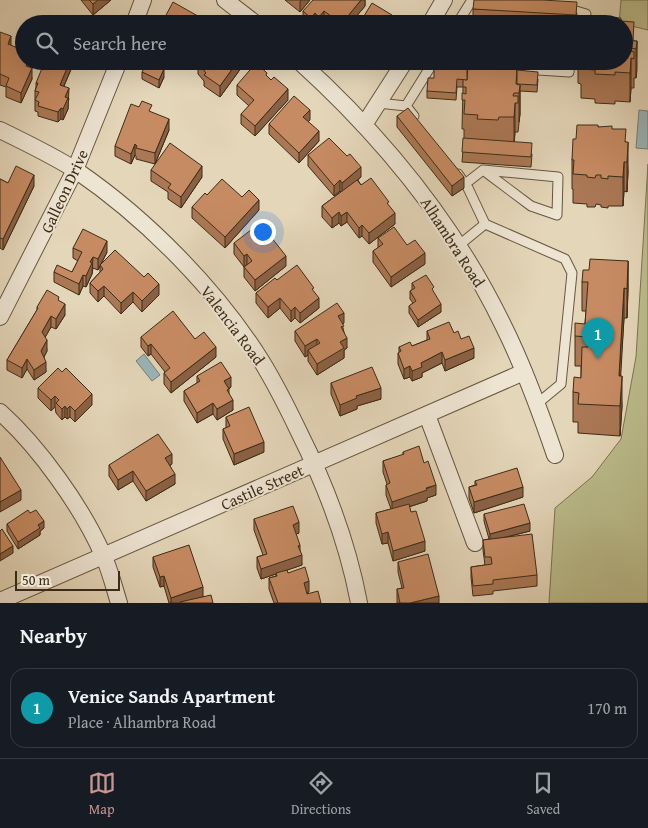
<!DOCTYPE html>
<meta charset="utf-8">
<style>
body{margin:0;font-family:"Gentium Book Plus",serif;background:#242831;color:#f1f3f6}
.scale{position:absolute;left:15px;bottom:12px;width:105px;box-sizing:border-box;padding-left:5px;border:2px solid #3c2c17;border-top:0;font-size:14px;line-height:18px;white-space:nowrap;color:#3c2c17;-webkit-text-stroke:4px #ede4d2;paint-order:stroke}
.you{position:absolute;left:262px;top:231px;width:18px;height:18px;margin:-12px;border:4px solid #fff;border-radius:50%;background:#1a73e8;box-shadow:0 0 0 8px #1a73e833}
.badge{display:grid;place-items:center;width:32px;height:32px;border-radius:50%;background:#c59692;color:#fff;font-size:16px;font-weight:700}
.pin{position:absolute;translate:-50% -41px;filter:drop-shadow(0 1px 2px #0008)}
.pin::after{content:'';position:absolute;top:26px;width:18px;height:15px;background:inherit;clip-path:polygon(0 0,100% 0,50% 100%)}
.list{margin:0;padding:0;list-style:none}
h2{display:flex;justify-content:space-between;align-items:center;height:65px;margin:0;padding:0 20px;font-size:21px}
h2 small{font-size:16px;font-weight:400;color:#9ea1a6}
.list li{display:grid;grid-template-columns:32px 1fr auto;gap:15px;align-items:center;box-sizing:border-box;height:80px;margin:0 10px 10px;padding:0 10px;border:1px solid #363941;border-radius:15px}
.list b{display:block;font-size:19px;white-space:nowrap}
.list p{margin:0;font-size:16px;white-space:nowrap;color:#9ea1a6}
.list em{font-size:16px;font-style:normal;color:#9ea1a6}
.icon{flex:none;width:28px;height:28px;fill:none;stroke:currentColor;stroke-width:2;stroke-linecap:round;stroke-linejoin:round}
.map{position:relative;flex:none;width:648px;height:603px;overflow:hidden}
.search{position:absolute;background:#171b24;box-shadow:0 5px 20px #0002;left:15px;right:15px;top:15px;height:55px;display:flex;align-items:center;gap:12px;box-sizing:border-box;padding:0 18px;border-radius:28px;color:#9ea1a6;font-size:19px}
.sheet{height:155px;background:#171b24}
nav{display:flex;justify-content:space-around;align-items:center;box-sizing:border-box;height:70px;border-top:1px solid #363941;background:#171b24;font-size:14px;color:#9ea1a6}
nav a{display:grid;justify-items:center;gap:2px}
nav .on{color:#c59692}
.map>svg:first-child{display:block}
.green{fill:#bbbc8b;stroke:#7c7451}
.water{fill:#9ab6ba;stroke:#747f79}
.lines{fill:none;stroke-linecap:round;stroke-linejoin:round}
.service-casing{stroke:#665640;stroke-width:11}
.minor-casing{stroke:#665640;stroke-width:18}
.service{stroke:#ede4d2;stroke-width:9}
.minor{stroke:#ede4d2;stroke-width:16}
.wall{fill:#ab7855;stroke:#3c2c17}
.shaded-wall{fill:#8b6145;stroke:#3c2c17}
.building{fill:#c78b63;stroke:#3c2c17}
.labels{text-anchor:middle;stroke-width:4;stroke-linejoin:round;paint-order:stroke}
.street-label{font-size:16px;fill:#3c2c17;stroke:#ede4d2}
</style>
<div class="map">
<svg width="648" height="603" viewBox="0 0 648 603">
<rect width="100%" height="100%" fill="#e4d6b9"/>
<filter id="stains"><feTurbulence type="fractalNoise" baseFrequency=".004" numOctaves="4"/><feColorMatrix values="0 0 0 0 .2 0 0 0 0 .09 0 0 0 0 .02 0 0 0 .5 -.17"/></filter>
<radialGradient id="worn" r=".72"><stop offset=".6" stop-color="#630" stop-opacity="0"/><stop offset="1" stop-color="#630" stop-opacity=".3"/></radialGradient>
<g class="green">
<polygon points="621,0 648,0 648,30 619,23"/>
<polygon points="648,164 648,603 549,603 555,508 592,477 621,439 636,357"/>
</g>
<g class="water">
<polygon points="639,110 648,111 648,149 636,148"/>
<polygon points="144,354 160,375 152,381 136,361"/>
</g>
<g class="lines">
<defs>
<g id="service">
<polyline points="566,8 586,14 583,24"/>
<polyline points="457,24 472,0"/>
<polyline points="432,64 479,67"/>
<polyline points="507,68 569,72 570,61"/>
<polyline points="378,103 406,106"/>
<polyline points="414,116 406,106 434,61"/>
<polyline points="458,174 468,188 485,224 565,259 572,273 561,384 538,403"/>
<polyline points="465,184 483,170 558,177 557,215 531,206 483,170"/>
<polyline points="458,246 485,224"/>
</g>
<g id="minor">
<polyline points="225,0 256,24"/>
<polyline points="134,24 143,0"/>
<polyline points="430,24 444,0"/>
<path d="M299 61C382 136 454 224 503 325 524 367 540 411 555 455"/>
<polyline points="364,125 405,61"/>
<path d="M0 130C26 143 52 155 77 171 147 219 217 290 262 362 276 385 288 409 299 432 326 486 348 544 359 603"/>
<polyline points="0,317 75,170 119,61"/>
<path d="M0 412C39 447 82 507 103 555 110 570 114 587 119 603"/>
<polyline points="427,415 475,543"/>
<polyline points="0,601 524,372"/>
</g>
</defs>
<use href="#service" class="service-casing"/>
<use href="#minor" class="minor-casing"/>
<use href="#service" class="service"/>
<use href="#minor" class="minor"/>
</g>
<g class="wall">
<polygon points="81,0 111,0 93,15"/>
<polygon points="285,0 310,0 300,12"/>
<polygon points="365,0 365,6 350,24 327,24 324,21 322,24 305,24 303,22 303,11"/>
<polygon points="473,9 577,13 576,24 543,24 473,19"/>
<polygon points="165,17 205,24 165,24"/>
<polygon points="621,21 634,41 637,41 636,78 634,78 634,88 631,88 630,102 615,101 615,104 595,103 595,99 581,98 581,84 578,83 578,61 624,61"/>
<polygon points="0,32 30,68 32,79 21,103 6,97 6,87 0,85"/>
<polygon points="72,61 72,67 64,86 69,99 68,102 68,109 63,120 61,119 58,122 38,116 38,112 35,111 35,91 36,87 36,83"/>
<polygon points="196,61 244,61 244,64 220,97 204,86 204,81 198,74 198,66 196,64"/>
<polygon points="490,61 562,61 562,66"/>
<polygon points="467,67 502,67 517,70 538,79 537,92 520,91 520,114 518,132 515,132 514,142 532,154 531,167 462,162 464,138 464,129 462,129 463,87 457,87 456,100 427,98 427,91 434,78"/>
<polygon points="142,72 164,77 159,88 142,79"/>
<polygon points="267,77 288,100 255,136 241,124 241,114 249,106 237,95 237,85"/>
<polygon points="152,112 169,130 155,164 136,159 136,156 135,155 131,164 115,156 115,146"/>
<polygon points="397,116 464,188 452,196 397,127"/>
<polygon points="310,120 308,122 319,141 299,163 269,134 269,124"/>
<polygon points="598,127 612,129 626,142 628,172 627,192 624,191 623,206 608,206 608,208 601,207 601,205 596,204 595,207 587,207 587,204 573,203 573,189 572,189 572,160 576,139"/>
<polygon points="308,155 361,177 358,180 361,185 389,206 395,224 369,244 362,236 359,238 347,222 341,226 339,223 332,228 322,217 322,206 341,192 340,191 334,196 308,166"/>
<polygon points="151,170 202,177 181,208 168,199 168,192 151,181"/>
<polygon points="0,179 8,183 34,186 3,250 0,248"/>
<polygon points="207,195 242,197 259,210 225,248 192,218 192,207"/>
<polygon points="378,238 407,245 425,264 391,287 373,262 373,251 378,248"/>
<polygon points="234,243 286,266 255,291 244,277 244,267 234,254"/>
<polygon points="73,248 107,252 101,264 159,295 142,312 133,302 121,314 104,296 98,302 90,293 90,283 100,272 100,266 98,270 93,268 92,274 86,287 83,286 79,295 54,282 54,272 72,272 78,261 73,258"/>
<polygon points="628,261 628,290 627,318 624,318 620,376 622,406 620,436 578,433 578,422 573,422 573,392 581,378 581,366 575,366 575,336 585,324 586,311 582,311 582,282 589,270"/>
<polygon points="277,280 314,292 319,308 300,323 295,318 291,322 280,308 268,318 256,303 256,293"/>
<polygon points="412,283 434,293 441,312 418,327 409,313 409,306 413,303 410,299 410,291 412,290"/>
<polygon points="59,301 65,315 56,329 51,327 45,337 47,351 44,357 46,372 34,380 27,369 22,378 7,370 7,360 37,310 37,307"/>
<polygon points="344,323 342,324 344,332 347,348 344,350 344,358 317,375 308,361 308,355 305,357 295,341 295,331"/>
<polygon points="427,331 454,333 461,339 474,358 445,371 442,363 422,373 422,377 412,381 410,377 404,379 398,364 398,353 399,352 399,347 412,346 427,340"/>
<polygon points="141,337 195,339 216,357 171,393 164,384 164,373 165,372 151,354 148,356 141,347"/>
<polygon points="197,376 231,387 229,389 229,393 233,410 217,420 213,414 197,423 184,401 184,391 197,383"/>
<polygon points="331,383 381,399 357,406 357,409 340,416 331,394"/>
<polygon points="38,388 92,405 75,422 70,417 67,419 65,417 62,420 56,413 55,407 51,411 38,398"/>
<polygon points="226,417 264,452 234,465 223,439 223,429 226,428"/>
<polygon points="403,452 436,495 427,498 427,501 409,507 425,551 393,561 388,543 382,544 376,523 376,513 391,509 386,495 386,485 387,484 383,472 383,461 403,455"/>
<polygon points="172,464 170,465 175,484 146,501 133,481 118,490 109,476 109,465"/>
<polygon points="475,481 523,497 474,513 469,498 469,487 475,485"/>
<polygon points="30,513 44,528 40,531 40,535 18,549 7,531 7,524"/>
<polygon points="484,514 530,531 503,538 537,575 537,586 493,591 493,594 473,596 471,577 471,567 485,565 483,550 483,540 489,539 484,521"/>
<polygon points="254,519 299,533 296,534 300,551 302,565 287,570 288,573 309,592 307,592 307,594 321,603 274,603 269,589 269,578 276,576 276,574 261,579 257,568 257,557 263,555 254,530"/>
<polygon points="153,557 203,596 213,603 169,603 164,586 160,587 153,567"/>
<polygon points="398,562 439,603 397,603 397,589 402,588 398,572"/>
</g>
<g class="shaded-wall">
<polygon points="98,0 111,0 93,15 93,4"/>
<polygon points="301,0 310,0 300,12 300,2"/>
<polygon points="361,0 365,0 365,6 350,24 343,24 343,22"/>
<polygon points="324,11 324,21 322,24 319,24 319,17"/>
<polygon points="315,13 315,24 311,24 311,18"/>
<polygon points="392,15 392,24 386,24"/>
<polygon points="337,17 337,24 335,24 335,19"/>
<polygon points="11,36 11,47 8,44"/>
<polygon points="637,41 637,70 636,78 636,49"/>
<polygon points="631,48 631,88 630,102 630,73"/>
<polygon points="28,61 32,61 26,77 26,66"/>
<polygon points="69,61 72,61 72,67 60,95 60,85"/>
<polygon points="238,61 244,61 244,64 220,97 220,86"/>
<polygon points="32,68 32,79 21,103 21,93"/>
<polygon points="164,69 164,77 159,88 159,80"/>
<polygon points="520,85 520,114 519,122 519,93"/>
<polygon points="69,88 68,109 63,120 63,109 65,97"/>
<polygon points="288,89 288,100 255,136 255,126"/>
<polygon points="515,103 515,132 514,147 514,117"/>
<polygon points="61,108 61,119 58,122 58,112"/>
<polygon points="310,110 310,120 303,127 303,117"/>
<polygon points="169,119 169,130 155,164 155,153"/>
<polygon points="319,131 319,141 299,163 299,153"/>
<polygon points="628,142 628,172 627,192 627,162"/>
<polygon points="135,144 135,155 131,164 131,154"/>
<polygon points="624,162 624,191 623,206 623,177"/>
<polygon points="202,166 202,177 181,208 181,197"/>
<polygon points="361,167 361,177 342,193 342,183"/>
<polygon points="34,175 34,186 3,250 3,239"/>
<polygon points="464,177 464,188 452,196 452,186"/>
<polygon points="340,180 340,191 334,196 334,186"/>
<polygon points="259,200 259,210 225,248 225,237"/>
<polygon points="339,212 339,223 332,228 332,218"/>
<polygon points="347,212 347,222 341,226 341,216"/>
<polygon points="395,213 395,224 369,244 369,233"/>
<polygon points="362,225 362,236 359,238 359,228"/>
<polygon points="107,241 107,252 98,270 98,259"/>
<polygon points="425,253 425,264 391,287 391,277"/>
<polygon points="247,254 247,265 244,267 244,256"/>
<polygon points="286,256 286,266 255,291 255,280"/>
<polygon points="93,257 92,274 86,287 86,276 90,262"/>
<polygon points="628,261 628,290 627,318 627,289"/>
<polygon points="83,275 83,286 79,295 79,284"/>
<polygon points="159,284 159,295 142,312 142,301"/>
<polygon points="104,286 104,296 98,302 98,291"/>
<polygon points="624,288 624,318 619,406 619,376"/>
<polygon points="133,292 133,302 121,314 121,303"/>
<polygon points="280,298 280,308 268,318 268,307"/>
<polygon points="319,298 319,308 300,323 300,313"/>
<polygon points="65,304 65,315 56,329 56,319"/>
<polygon points="441,304 441,312 418,327 418,320"/>
<polygon points="295,307 295,318 291,322 291,311"/>
<polygon points="344,313 344,323 338,327 338,316"/>
<polygon points="51,316 51,327 42,343 42,332"/>
<polygon points="347,338 347,348 344,350 344,358 317,375 317,364 340,342"/>
<polygon points="317,339 317,350 308,350 308,355 305,357 305,346"/>
<polygon points="47,340 47,351 41,362 41,351"/>
<polygon points="151,344 151,354 148,356 148,346"/>
<polygon points="216,347 216,357 171,393 171,382"/>
<polygon points="474,348 474,358 445,371 445,360"/>
<polygon points="442,352 442,363 422,373 422,377 412,381 412,371 421,363"/>
<polygon points="27,359 27,369 22,378 22,368"/>
<polygon points="46,362 46,372 34,380 34,370"/>
<polygon points="410,366 410,377 404,379 404,369"/>
<polygon points="622,376 622,406 620,436 620,406"/>
<polygon points="231,377 231,387 224,391 224,381"/>
<polygon points="381,388 381,399 357,406 357,409 340,416 340,405 356,396"/>
<polygon points="92,394 92,405 75,422 75,411"/>
<polygon points="55,396 55,407 51,411 51,400"/>
<polygon points="233,400 233,410 217,420 217,409"/>
<polygon points="213,403 213,414 197,423 197,413"/>
<polygon points="65,406 65,417 62,420 62,409"/>
<polygon points="70,406 70,417 67,419 67,409"/>
<polygon points="264,442 264,452 234,465 234,454"/>
<polygon points="172,454 172,464 165,468 165,458"/>
<polygon points="133,471 133,481 118,490 118,480"/>
<polygon points="175,474 175,484 146,501 146,491"/>
<polygon points="436,485 436,495 427,498 427,501 392,512 392,502"/>
<polygon points="523,487 523,497 474,513 474,502"/>
<polygon points="21,490 21,500 0,512 0,502"/>
<polygon points="44,521 44,528 40,531 40,535 18,549 18,542 38,525"/>
<polygon points="299,522 299,533 293,535 293,525"/>
<polygon points="530,523 530,531 490,541 490,534"/>
<polygon points="388,532 388,543 382,544 382,534"/>
<polygon points="425,541 425,551 393,561 393,551"/>
<polygon points="300,545 300,555 302,555 302,565 261,579 261,569"/>
<polygon points="13,546 13,553 0,561 0,554"/>
<polygon points="164,576 164,586 160,587 160,577"/>
<polygon points="309,581 309,592 304,593 304,583"/>
<polygon points="203,587 203,598 180,603 171,603 171,598"/>
<polygon points="439,596 439,603 410,603"/>
</g>
<g class="building">
<polygon points="89,0 98,0 93,4"/>
<polygon points="313,0 361,0 343,22 337,17 335,19 324,11 319,17 315,13 311,18 303,11"/>
<polygon points="474,0 542,0 577,2 576,15 473,9"/>
<polygon points="173,2 205,20 202,24 166,24 168,19 165,17"/>
<polygon points="372,3 392,15 386,24 359,24"/>
<polygon points="598,16 621,18 621,21 634,22 633,41 637,41 636,49 631,48 630,51 634,52 634,59 631,58 630,73 615,72 615,75 595,74 595,70 581,69 581,61 624,61 624,24 583,24 583,19 598,20"/>
<polygon points="460,19 532,24 459,24"/>
<polygon points="0,32 11,36 8,44 18,48 24,34 24,61 28,61 26,66 32,68 21,93 6,86 9,78 0,74"/>
<polygon points="45,61 70,61 60,85 69,88 65,97 68,98 63,109 61,108 58,112 38,106 39,102 35,100 39,92 35,91 38,83 36,83"/>
<polygon points="148,61 164,69 159,80 142,72"/>
<polygon points="200,61 238,61 220,86 204,75 206,73 198,63"/>
<polygon points="480,62 502,63 501,67 517,68 516,84 520,85 519,93 514,93 513,96 518,96 518,103 515,103 514,117 499,117 498,120 477,119 478,115 464,114 465,100 462,100 462,93 466,94 466,87 463,87 463,79 467,80 468,65 480,66"/>
<polygon points="256,63 267,73 266,75 271,80 274,77 288,89 255,126 241,114 254,100 237,85"/>
<polygon points="434,65 467,67 467,80 457,79 456,93 427,91 428,78 434,78"/>
<polygon points="517,70 538,72 537,85 517,84"/>
<polygon points="294,96 310,110 303,117 319,131 299,153 269,124"/>
<polygon points="142,101 152,105 149,111 169,119 155,153 136,148 137,146 135,144 131,154 115,146 131,104 139,107"/>
<polygon points="408,108 464,177 452,186 397,116"/>
<polygon points="577,125 598,125 598,127 612,126 612,129 626,129 625,142 628,142 627,162 624,162 623,177 608,176 608,179 601,178 601,175 596,175 595,178 587,177 587,175 573,174 574,160 572,160 573,139 576,139"/>
<polygon points="329,138 347,156 350,154 361,167 342,183 340,180 334,186 308,155"/>
<polygon points="463,138 532,143 531,157 462,152"/>
<polygon points="170,143 202,166 181,197 168,188 171,184 151,170"/>
<polygon points="16,166 34,175 3,239 0,238 0,179 8,183"/>
<polygon points="371,178 389,202 387,203 395,213 369,233 362,225 359,228 347,212 341,216 339,212 332,218 322,206 357,180 361,185"/>
<polygon points="222,179 242,197 249,190 259,200 225,237 192,207 205,193 207,195"/>
<polygon points="260,223 286,256 255,280 244,267 252,261 247,254 244,256 234,243"/>
<polygon points="394,227 407,245 415,240 425,253 391,277 373,251 383,244 378,238"/>
<polygon points="83,229 107,241 98,259 93,257 90,262 92,263 86,276 83,275 79,284 54,272 57,265 72,272 82,252 73,248"/>
<polygon points="115,250 144,277 148,273 159,284 142,301 133,292 121,303 104,286 98,291 90,283 103,269 100,265"/>
<polygon points="590,259 628,261 627,289 624,288 619,376 622,376 620,406 578,404 579,393 573,392 574,377 581,378 582,347 588,347 588,337 575,336 575,323 585,324 588,282 582,282 583,270 589,270"/>
<polygon points="297,265 314,288 312,289 319,298 300,313 295,307 291,311 280,298 268,307 256,293 275,278 277,280"/>
<polygon points="426,275 434,287 432,289 441,304 418,320 409,306 416,301 410,291 415,288 412,283"/>
<polygon points="47,290 59,297 58,300 65,304 56,319 51,316 42,332 47,340 41,351 46,362 34,370 27,359 22,368 7,360 38,308 37,307"/>
<polygon points="337,303 344,313 338,316 344,326 341,327 347,338 340,342 344,348 317,364 308,350 320,343 317,339 305,346 295,331"/>
<polygon points="173,311 195,339 204,332 216,347 171,382 164,373 170,368 151,344 148,346 141,337"/>
<polygon points="449,322 454,333 458,331 461,339 469,336 474,348 445,360 442,352 421,363 422,367 412,371 410,366 404,369 398,353 401,351 399,347 410,342 412,346 430,339 427,331"/>
<polygon points="221,362 231,377 224,381 229,389 227,390 233,400 217,409 213,403 197,413 184,391 200,381 197,376"/>
<polygon points="372,367 381,388 356,396 357,398 340,405 331,383"/>
<polygon points="58,368 62,372 66,368 92,394 75,411 70,406 67,409 65,406 62,409 56,403 59,400 55,396 51,400 38,388"/>
<polygon points="249,407 264,442 234,454 223,429 230,426 226,417"/>
<polygon points="158,434 172,454 165,458 175,474 146,491 133,471 118,480 109,465"/>
<polygon points="419,446 424,463 428,461 436,485 426,488 427,490 392,502 386,485 390,483 383,461 404,454 403,452"/>
<polygon points="0,457 21,490 0,502"/>
<polygon points="517,468 523,487 474,502 469,487 477,485 475,481"/>
<polygon points="409,504 411,512 416,511 425,541 393,551 388,532 382,534 376,513"/>
<polygon points="524,504 530,523 490,534 484,514"/>
<polygon points="293,506 299,522 293,525 300,545 298,546 302,555 261,569 257,557 267,554 254,519"/>
<polygon points="28,510 30,513 36,510 44,521 38,525 40,528 18,542 7,524"/>
<polygon points="2,529 13,546 0,554 0,531"/>
<polygon points="532,534 537,575 493,580 493,584 473,586 471,567 492,564 491,557 485,557 483,540"/>
<polygon points="189,545 203,587 171,598 164,576 160,577 153,557"/>
<polygon points="428,554 439,596 410,603 400,603 397,589 404,588 398,562"/>
<polygon points="305,567 309,581 304,583 307,594 318,591 321,603 278,603 269,578 277,576 276,573 287,570 288,573"/>
<polygon points="211,595 213,603 181,603 180,602"/>
</g>
<g class="labels">
<g class="street-label">
<text transform="translate(64 191) rotate(-65)" y="6">Galleon Drive</text>
<text transform="translate(453 242) rotate(57)" y="6">Alhambra Road</text>
<text transform="translate(233 325) rotate(53)" y="6">Valencia Road</text>
<text transform="translate(262 487) rotate(-24)" y="6">Castile Street</text>
</g>
</g>
<rect width="100%" height="100%" filter="url(#stains)"/>
<rect width="100%" height="100%" fill="url(#worn)"/>
</svg>
<div class="scale">50 m</div>
<div class="you"></div>
<div class="pin badge" style="left:598px;top:359px;background:#0f9aa8">1</div>
<div class="search"><svg class="icon" aria-label="search" viewBox="0 0 24 24"><circle cx="10" cy="10" r="6"/><path d="M15 15l6 6"/></svg>Search here</div>
</div>
<section class="sheet">
<h2>Nearby<small></small></h2>
<ul class="list">
<li><span class="badge" style="background:#0f9aa8">1</span><div><b>Venice Sands Apartment</b><p>Place · Alhambra Road</p></div><em>170 m</em></li>
</ul>
</section>
<nav>
<a class="on"><svg class="icon" aria-label="map" viewBox="0 0 24 24"><path d="M3 6l6-2 6 2 6-2v14l-6 2-6-2-6 2zM9 4v14M15 6v14"/></svg>Map</a>
<a><svg class="icon" aria-label="directions" viewBox="0 0 24 24"><path d="M12 3l9 9-9 9-9-9zM9 14v-3h6M13 9l2 2-2 2"/></svg>Directions</a>
<a><svg class="icon" aria-label="saved" viewBox="0 0 24 24"><path d="M7 4h10v16l-5-4-5 4z"/></svg>Saved</a>
</nav>
